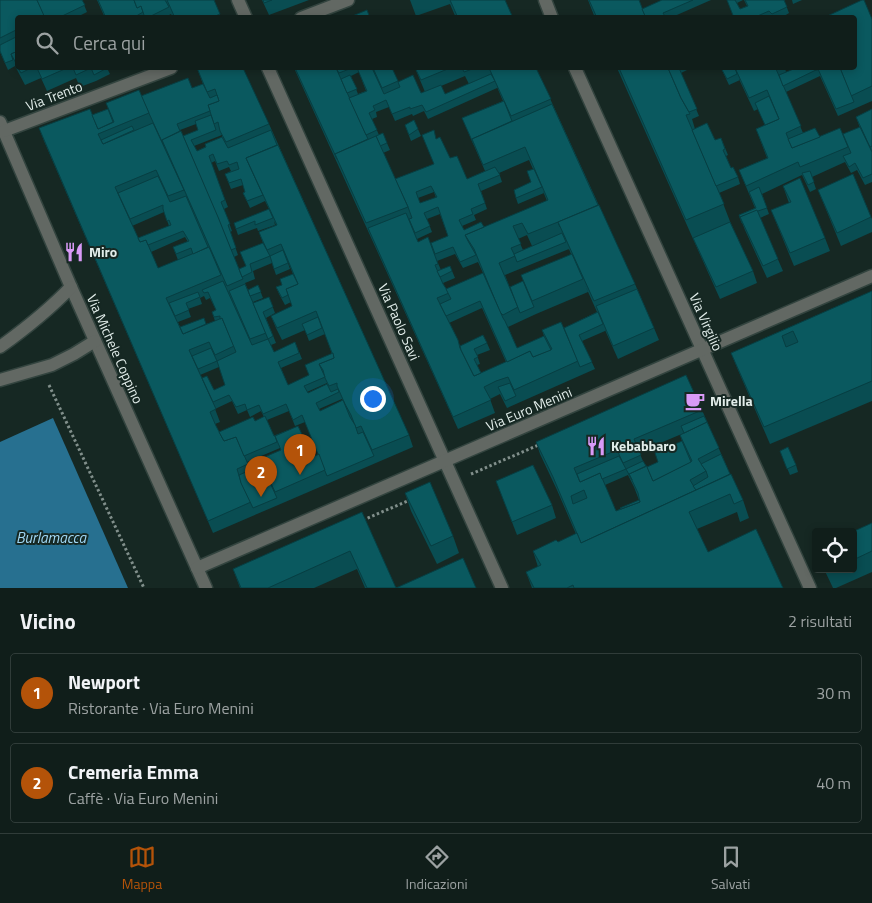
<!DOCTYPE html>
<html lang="it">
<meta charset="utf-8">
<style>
body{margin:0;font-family:"Titillium Web",sans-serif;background:#1e2b27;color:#f1f3f6}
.controls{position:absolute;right:15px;bottom:15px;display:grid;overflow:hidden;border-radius:5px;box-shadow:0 2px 8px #0003}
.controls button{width:45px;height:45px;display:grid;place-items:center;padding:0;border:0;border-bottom:1px solid #303c39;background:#101e1a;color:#f1f3f6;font:25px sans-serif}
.you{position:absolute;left:372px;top:398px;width:18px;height:18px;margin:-12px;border:4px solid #fff;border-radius:50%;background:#1a73e8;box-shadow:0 0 0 8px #1a73e833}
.badge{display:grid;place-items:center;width:32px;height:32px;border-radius:50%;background:#b45309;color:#fff;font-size:16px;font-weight:700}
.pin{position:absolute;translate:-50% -41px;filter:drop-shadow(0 1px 2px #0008)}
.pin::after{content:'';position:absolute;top:26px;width:18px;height:15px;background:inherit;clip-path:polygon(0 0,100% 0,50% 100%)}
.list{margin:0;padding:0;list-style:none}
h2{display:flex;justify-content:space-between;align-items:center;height:65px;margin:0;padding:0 20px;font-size:21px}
h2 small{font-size:16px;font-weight:400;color:#9ca2a2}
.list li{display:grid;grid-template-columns:32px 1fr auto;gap:15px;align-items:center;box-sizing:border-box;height:80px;margin:0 10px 10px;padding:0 10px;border:1px solid #303c39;border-radius:5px}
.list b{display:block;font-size:19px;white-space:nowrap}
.list p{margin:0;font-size:16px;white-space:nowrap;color:#9ca2a2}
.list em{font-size:16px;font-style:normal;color:#9ca2a2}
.icon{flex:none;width:28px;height:28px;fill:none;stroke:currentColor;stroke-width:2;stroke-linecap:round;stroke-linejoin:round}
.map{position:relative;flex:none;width:872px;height:588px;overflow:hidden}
.search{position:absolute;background:#101e1a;box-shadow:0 2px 8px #0003;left:15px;right:15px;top:15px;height:55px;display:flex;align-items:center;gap:12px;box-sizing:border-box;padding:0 18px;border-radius:5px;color:#9ca2a2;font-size:19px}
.sheet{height:245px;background:#101e1a}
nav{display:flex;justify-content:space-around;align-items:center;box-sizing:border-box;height:70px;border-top:1px solid #303c39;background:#101e1a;font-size:14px;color:#9ca2a2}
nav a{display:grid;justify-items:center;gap:2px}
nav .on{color:#b45309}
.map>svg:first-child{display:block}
.water{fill:#277090}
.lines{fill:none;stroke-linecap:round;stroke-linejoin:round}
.street-casing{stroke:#33443f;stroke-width:15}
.path{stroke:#818f8b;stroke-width:3;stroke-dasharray:2.5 2.5;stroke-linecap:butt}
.street{stroke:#626863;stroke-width:12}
.wall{fill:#094d52;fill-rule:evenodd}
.building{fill:#0a595f;stroke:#073e42;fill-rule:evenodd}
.labels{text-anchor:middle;stroke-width:4;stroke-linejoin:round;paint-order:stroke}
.street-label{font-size:14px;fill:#e2edea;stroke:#162823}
.poi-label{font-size:14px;font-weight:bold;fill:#e2edea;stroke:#162823;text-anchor:start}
.water-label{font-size:15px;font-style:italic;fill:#a1d8f5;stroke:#162823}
</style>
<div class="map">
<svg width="872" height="588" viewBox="0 0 872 588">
<rect width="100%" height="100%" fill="#162823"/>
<polygon class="water" points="53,418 128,588 0,588 0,442"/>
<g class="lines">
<defs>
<g id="street">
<polyline points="238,0 246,18"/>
<polyline points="545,0 552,18"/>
<polyline points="301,18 348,0"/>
<polyline points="268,68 502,588"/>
<polyline points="575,68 810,588"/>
<polyline points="0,122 71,287 206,588"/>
<polyline points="4,131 171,68"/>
<path d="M0 347C25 329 49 310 71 287"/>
<polyline points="0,380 52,365 74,354 95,341"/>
<polyline points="197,568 872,276"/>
</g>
</defs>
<use href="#street" class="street-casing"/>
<g class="path">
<polyline points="49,385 144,588"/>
<polyline points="471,474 541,444"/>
<polyline points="363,520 410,500"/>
</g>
<use href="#street" class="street"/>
</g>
<g class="wall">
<polygon points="0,0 82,0 87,12 75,18 18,18 18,68 107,68 110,74 96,81 80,87 76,78 47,91 41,78 25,85 15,66 8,70 0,52"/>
<polygon points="97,0 214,0 221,18 173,18 171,14 163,18 105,18"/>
<polygon points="262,0 309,0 269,15"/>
<polygon points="410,0 505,0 513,18 456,18 450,4 416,16"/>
<polygon points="588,0 639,0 642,9 662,0 711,0 670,18 595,18"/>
<polygon points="727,0 743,0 737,3 740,9 747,6 744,0 784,0 789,13 781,18 734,18"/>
<polygon points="792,0 802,0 793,4"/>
<polygon points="872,19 872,101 838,116 820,76 786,92 803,133 820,137 843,134 860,128 856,117 872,109 872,182 865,185 857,170 851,173 845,162 812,177 816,189 810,192 802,175 762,194 769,214 760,218 783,271 767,278 745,230 739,215 755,208 739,170 767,158 756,129 765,125 758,109 754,111 739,79 740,80 729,85 721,68 785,68 786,72 854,68"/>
<path d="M197 68 269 124 409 435 413 447 213 533 44 141 39 128 92 115 141 96 192 88 203 84ZM196 124 198 130 183 136 180 130ZM222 135V137L205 144V147L197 151 194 146ZM215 161 219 171 229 167 231 171 225 174 231 189 243 185 245 192 243 193 250 208 265 201 269 209 234 223 238 235 257 228 258 231 275 225 274 221 276 225 259 232 263 243 240 252 246 266 239 269 234 257 238 255 230 232 232 231 224 209 228 207 211 163ZM164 212 169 226 138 238 132 226ZM185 237 188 242 173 247 178 260 158 268 151 252ZM286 257 293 274 282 285 276 287 279 294 285 305 291 302 292 306 271 316 276 328 282 340 305 330 309 341 325 334 332 354 309 376 288 385 281 368 302 359 295 342 274 352 271 345 276 343 266 318 275 313 269 297 253 303V302L263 298 258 285 248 290 245 283 255 279 253 271 272 263 276 275 290 269ZM204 296 206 300 210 298 216 310 212 312 215 321 206 324 180 327 178 322 191 317 188 309 202 304 200 298ZM219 367 225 385 214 390 202 378 200 375ZM327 383V384L308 393 307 392ZM342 399 343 401 320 411 319 409ZM232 401 238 414 247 410 250 417 261 411 264 417 255 421 219 432 215 424 220 422 215 409ZM289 411 295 426 305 422 318 454 313 457 274 436 267 420ZM280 448 281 451 260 459 262 465 250 470 247 462Z"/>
<path d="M294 68H392L398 82 421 93 425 92 415 68H536L635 284 654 328 659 340 618 359 605 330V331L582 341 595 369 507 408 500 394 490 399 495 413 458 429ZM359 72 366 91 358 94 351 76ZM465 76 469 84 445 94 441 86ZM497 87 503 101 462 118 485 171 467 179 450 158 437 139 434 164 395 179 383 153 390 150 387 143 379 135 372 119 377 117 376 112 389 107 395 121 412 114 413 116 424 111 428 119 497 88ZM529 160 533 169 531 182 516 198 518 204 544 193 543 191 547 201 484 227 464 230 462 226 476 220 474 215 487 209 481 191 502 182 499 173ZM434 192 436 198 420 203 418 198ZM440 214 448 236 431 243 418 242 417 239 432 232 427 219ZM527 235 532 246 523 250 518 239ZM567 244 571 254 523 281 511 291 505 275 569 249ZM455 254 463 268 478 262 483 273 446 289 443 283 455 278 450 266 441 270 437 261ZM585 285 597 312 564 328 542 330 544 336 517 348 508 327 536 314 588 292ZM482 308 506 362 481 373 477 365 480 364 477 355 490 350 487 343 460 346 449 323Z"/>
<polygon points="617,68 691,68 681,73 699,116 692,119 695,129 715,140 721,138 728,155 726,156 731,168 738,177 740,184 719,193 731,224 753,271 757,283 720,299 698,250"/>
<polygon points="414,120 421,136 411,141 405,125"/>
<polygon points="853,174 872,219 872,232 841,246 818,190"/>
<polygon points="783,186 825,238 830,251 794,266 771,210 789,203"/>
<polygon points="872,291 872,401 770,444 738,370 731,353"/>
<path d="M702 410 730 474 743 500 749 518 740 522 737 512 697 529 708 552 783 588H532L526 572 538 567 533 551 558 542 576 534 557 490 540 454 536 442ZM684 433 680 435 682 441 658 462 647 467 643 461 639 452ZM628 475 634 487 639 500 616 511 605 485Z"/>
<polygon points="780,451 796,465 798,472 790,475"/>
<polygon points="496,481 552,505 556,518 517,535"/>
<polygon points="405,493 453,536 459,553 437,564 411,511"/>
<polygon points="362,512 396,588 365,588 357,569 314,588 240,588 233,569"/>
<polygon points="872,523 872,572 836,588 833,588 824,569 853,569 853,532"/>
</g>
<g class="building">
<polygon points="0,0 37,0 45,16 43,18 18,18 18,29 0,38"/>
<polygon points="37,0 82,0 85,5 58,18 45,18"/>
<polygon points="98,0 134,0 137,8 141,6 143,12 133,18 106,18"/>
<polygon points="134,0 165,0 169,7 147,18 145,18 141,6 137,8"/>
<polygon points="167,0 214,0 220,14 211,18 175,18"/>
<polygon points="263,0 272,0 264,3"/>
<polygon points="450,0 505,0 513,18 458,18"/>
<polygon points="589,0 639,0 646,18 597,18"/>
<polygon points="662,0 693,0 663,13 666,18 646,18 642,9"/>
<polygon points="727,0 735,0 740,9 748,6 745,0 784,0 787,7 772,14 769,11 753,18 734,18"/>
<polygon points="862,0 864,0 872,19 872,86 851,96 840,68 854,68 854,18 823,18"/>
<polygon points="367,10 370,18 350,18 350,17"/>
<polygon points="18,36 18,51 11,54 13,60 5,63 0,51 0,45"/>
<polygon points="18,51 18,67 11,54"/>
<polygon points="18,68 31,68 21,73"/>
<polygon points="37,68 67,68 42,79"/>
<polygon points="73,68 91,68 76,75"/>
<polygon points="91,68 107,68 94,75"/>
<polygon points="197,68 243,68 269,124 226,142 220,131 218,122 214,124 208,105 219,101 215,89 207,92"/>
<polygon points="295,68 336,68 368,139 335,154 337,159"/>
<polygon points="336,68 352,68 339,73"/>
<polygon points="357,68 372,68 384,94 400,87 398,82 413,75 421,93 441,85 445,94 491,74 495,81 426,112 422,105 410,109 410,107 392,114 386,100 373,106 375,110 369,113 377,130 366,135 349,98 367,91"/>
<polygon points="373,68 392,68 398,81 382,88"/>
<polygon points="415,68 450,68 421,80"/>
<polygon points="462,68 475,68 464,72"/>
<polygon points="489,68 536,68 551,99 511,116"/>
<polygon points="619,68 668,68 681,98 690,114 686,115 724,204 686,220"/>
<polygon points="668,68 679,68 697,109 689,112 681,98"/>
<polygon points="721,68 735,68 737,74 727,79"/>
<polygon points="735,68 779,68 776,69 801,126 786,133 792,148 840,128 848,147 800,167 798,162 746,186 739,170 768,158 756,129 779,119 767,90 749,98"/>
<polygon points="796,68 840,68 854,102 836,109 818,69 783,86 779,75"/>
<polygon points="350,75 357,89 347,93 341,79"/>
<polygon points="188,78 192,88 203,84 210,98 217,95 219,101 208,105 210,111 177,124 180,131 162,140 164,146 141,96"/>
<polygon points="139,90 149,113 98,134 103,144 153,123 184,190 168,196 156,170 115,187 140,242 146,240 158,268 209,247 221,275 166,298 183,334 222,318 234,346 215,355 209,342 189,350 216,409 210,412 216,426 224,441 236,437 248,464 237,469 241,482 251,502 208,521 39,128 90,109 98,129 114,122 106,103"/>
<polygon points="769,96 779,119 765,125 755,103"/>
<polygon points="504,101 512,121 472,139 474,145 462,118"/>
<polygon points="552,104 598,205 558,222 560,227 558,222 528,234 522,223 513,226 521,244 511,248 515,256 499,263 518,307 503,315 500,312 474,249 465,235 548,200 525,147 483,165 472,139"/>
<polygon points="108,109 113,122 98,129 92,115"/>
<polygon points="872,109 872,146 870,147 856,117"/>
<polygon points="211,115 216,130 191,140 197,151 206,147 205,144 222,137 228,148 271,130 277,145 246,158 263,195 247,201 243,193 245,192 241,179 229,183 225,174 239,169 237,162 229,165 227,161 217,164 213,154 209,156 225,200 221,202 230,224 228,225 236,248 231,250 183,136 198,130 195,121"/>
<polygon points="414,120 418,129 409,135 405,125"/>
<polygon points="707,123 715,140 721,138 725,149 723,150 731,168 733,167 738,177 716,186 692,130"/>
<polygon points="132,126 134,130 103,144 101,140"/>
<polygon points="860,127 872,152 872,174 863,178 855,163 849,167 843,156 851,153 843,134"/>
<polygon points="815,128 820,137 792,148 788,139"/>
<path d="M434 130 436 139 440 137 450 158 457 156 467 179 495 167 500 175 478 184 485 203 471 209 473 214 459 220 464 230 481 222 484 227 465 235 468 241 476 255 460 262 453 247 435 254 431 243 448 236 438 207 424 213 430 226 415 233 409 219 412 218 408 207 395 179 434 164 422 135ZM431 186 437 197 420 203 416 192Z"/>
<polygon points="181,131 218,217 243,279 227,286 162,140"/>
<polygon points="383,133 387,143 380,146 376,136"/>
<polygon points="376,136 408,207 366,223 335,154"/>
<polygon points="278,145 409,435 372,450 361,426 356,428 351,415 345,404 337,386 337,383 329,386 325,378 323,370 319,364 334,358 316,311 277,328 271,316 292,306 286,289 298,284 281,244 267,250 261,237 259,232 277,225 246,158"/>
<polygon points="534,169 542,187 516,198 514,190 531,182 527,171"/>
<polygon points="810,171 814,182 808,185 802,173"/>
<polygon points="853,174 871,217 837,233 818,190"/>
<polygon points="158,176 170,202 186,196 208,247 193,254 191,248 176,254 173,247 189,241 183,231 148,245 146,240 140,242 138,238 171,225 169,220 167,221 163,209 163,205 130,219 118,193"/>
<polygon points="800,178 825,238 790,253 771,210 791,202 783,186"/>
<polygon points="759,187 767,208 740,217 742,223 739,215 756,208 749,192"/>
<polygon points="599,205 635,284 594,301 558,222"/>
<polygon points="269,209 273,218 255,225 255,221 236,229 234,223"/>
<polygon points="757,210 778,259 763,266 740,217"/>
<polygon points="406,213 418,242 428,237 438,264 435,265 443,284 449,293 437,298 458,340 460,348 474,376 530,351 533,357 552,349 542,330 561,322 578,361 514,390 508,377 496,381 484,387 491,400 453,417 368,228"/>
<polygon points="730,222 753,271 716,287 693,238"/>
<polygon points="562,233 566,242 517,262 514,254"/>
<polygon points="263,243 270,256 250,264 252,272 242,277 239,269 246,266 240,252"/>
<polygon points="283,250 288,263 274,269 270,256"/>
<polygon points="572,254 583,279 532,301 521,275"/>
<polygon points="450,266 452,271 440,277 437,271"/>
<polygon points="483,273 503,318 505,321 517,348 544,336 551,350 533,357 530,351 507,362 480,301 446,316 440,304 451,299 446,289"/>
<polygon points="293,274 298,284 286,289 288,295 282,298 276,287 282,285 280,279"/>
<polygon points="223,281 252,345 268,339 274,352 295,342 299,353 278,362 288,385 309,375 305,365 333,353 334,358 319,364 325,377 304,386 308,393 327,384 331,392 338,389 339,392 316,403 320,411 343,400 350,417 355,425 358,434 363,432 374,456 327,476 302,415 293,420 286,404 263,414 259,405 247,410 245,404 236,407 229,395 213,402 202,378 207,376 214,390 225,385 217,361 236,352 222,318 220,319 220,316 214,317 212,312 216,310 208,292 204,293 202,290"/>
<polygon points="523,281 534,307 520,313 510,287"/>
<polygon points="245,284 266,333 250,339 229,291"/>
<polygon points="258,285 261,292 250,296 248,290"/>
<polygon points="637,289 654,328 613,346 596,306"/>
<path d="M872 291V381L764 427 731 353ZM793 331 798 342 786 347 782 336Z"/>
<polygon points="198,292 200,297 186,303 189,310 175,316 169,303"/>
<polygon points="269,297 273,307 263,312 273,336 268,339 253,303"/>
<polygon points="598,312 603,324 579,335 592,362 580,367 564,328"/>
<polygon points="318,317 322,328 307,335 302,324"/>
<polygon points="204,318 206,324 183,334 180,327"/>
<polygon points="483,335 487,343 474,349 478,357 474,359 481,373 474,376 461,350 460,346"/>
<polygon points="211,348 217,361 198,369 192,356"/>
<path d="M686 375 702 410 634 439 641 455 623 463 617 450 574 468 580 482 600 473 616 511 640 502 638 493 629 474 647 466 653 481 692 461 680 435 707 422 719 448 698 459 706 471 690 480 696 490 581 543 553 477 536 442ZM584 490 587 498 573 504 571 496Z"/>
<polygon points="510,383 516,396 505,401 498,387"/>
<polygon points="265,416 274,436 287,431 275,436 277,442 244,456 236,437 224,441 219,432 253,417 255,421"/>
<polygon points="704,416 707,422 684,433 681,426"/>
<polygon points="298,426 313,457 319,454 325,470 275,492 260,459 281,450 275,436"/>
<polygon points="682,441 691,462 653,481 647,467 658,462 655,453"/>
<polygon points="788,447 796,465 787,469 780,451"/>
<polygon points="721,454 730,474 696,490 693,486 708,477 706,471 701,464"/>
<polygon points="619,456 626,469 643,461 646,466 629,474 632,480 626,469 602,479 600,473 580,482 577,474"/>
<polygon points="262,465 277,498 253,508 241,483 239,475"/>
<polygon points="533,465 552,505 512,522 496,481"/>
<polygon points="731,474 743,500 734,504 730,494 689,512 708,552 756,529 783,588 574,588 573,585 567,588 534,588 526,572 541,565 533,551 556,540 558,542 577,533 581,543"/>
<polygon points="430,482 453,536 431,546 405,493"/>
<polygon points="639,500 640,502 621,509 620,508"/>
<polygon points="362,512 396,588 367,588 350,551 268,588 241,588 233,569"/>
<polygon points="872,523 872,551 853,560 853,532 852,532"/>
<polygon points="463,558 476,588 396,588"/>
</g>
<defs>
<symbol id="restaurant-bare" viewBox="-9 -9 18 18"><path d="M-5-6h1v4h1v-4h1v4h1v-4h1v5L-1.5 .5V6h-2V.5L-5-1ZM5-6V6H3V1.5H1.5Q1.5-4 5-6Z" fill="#d99af7" stroke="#162823" stroke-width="2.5" paint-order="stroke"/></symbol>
<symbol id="cafe-bare" viewBox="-9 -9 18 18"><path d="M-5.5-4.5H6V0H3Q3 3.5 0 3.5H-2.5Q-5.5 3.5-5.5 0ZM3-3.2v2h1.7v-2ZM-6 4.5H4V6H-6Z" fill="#d99af7" stroke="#162823" stroke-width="2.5" paint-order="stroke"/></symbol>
</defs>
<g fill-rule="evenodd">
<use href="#restaurant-bare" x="60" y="238" width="28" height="28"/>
<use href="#cafe-bare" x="681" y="387" width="28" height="28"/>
<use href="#restaurant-bare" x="582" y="432" width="28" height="28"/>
</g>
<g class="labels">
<g class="street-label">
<text transform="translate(54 96) rotate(-21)" y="5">Via Trento</text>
<text transform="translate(399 322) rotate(66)" y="5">Via Paolo Savi</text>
<text transform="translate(706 322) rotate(66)" y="5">Via Virgilio</text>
<text transform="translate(115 349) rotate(66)" y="5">Via Michele Coppino</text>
<text transform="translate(529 409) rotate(-23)" y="5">Via Euro Menini</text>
</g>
<g class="poi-label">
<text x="89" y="257">Miro</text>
<text x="710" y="406">Mirella</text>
<text x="611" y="451">Kebabbaro</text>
</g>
<g class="water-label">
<text x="51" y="543">Burlamacca</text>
</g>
</g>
</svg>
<div class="controls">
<button><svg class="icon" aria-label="locate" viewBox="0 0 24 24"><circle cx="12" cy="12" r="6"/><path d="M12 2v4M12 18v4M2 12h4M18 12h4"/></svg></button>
</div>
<div class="you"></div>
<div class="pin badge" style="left:300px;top:475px">1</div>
<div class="pin badge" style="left:261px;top:497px">2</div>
<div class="search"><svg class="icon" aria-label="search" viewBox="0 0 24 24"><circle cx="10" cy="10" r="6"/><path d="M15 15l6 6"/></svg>Cerca qui</div>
</div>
<section class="sheet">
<h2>Vicino<small>2 risultati</small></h2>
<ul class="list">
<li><span class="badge">1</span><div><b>Newport</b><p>Ristorante · Via Euro Menini</p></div><em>30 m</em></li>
<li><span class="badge">2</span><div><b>Cremeria Emma</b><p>Caffè · Via Euro Menini</p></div><em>40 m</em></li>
</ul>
</section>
<nav>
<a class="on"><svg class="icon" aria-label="map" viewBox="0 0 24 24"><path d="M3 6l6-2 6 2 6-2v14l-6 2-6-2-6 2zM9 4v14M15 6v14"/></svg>Mappa</a>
<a><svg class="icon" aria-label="directions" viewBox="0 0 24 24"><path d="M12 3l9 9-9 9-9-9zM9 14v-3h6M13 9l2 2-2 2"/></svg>Indicazioni</a>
<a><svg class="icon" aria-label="saved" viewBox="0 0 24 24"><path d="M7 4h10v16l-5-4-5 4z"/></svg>Salvati</a>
</nav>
